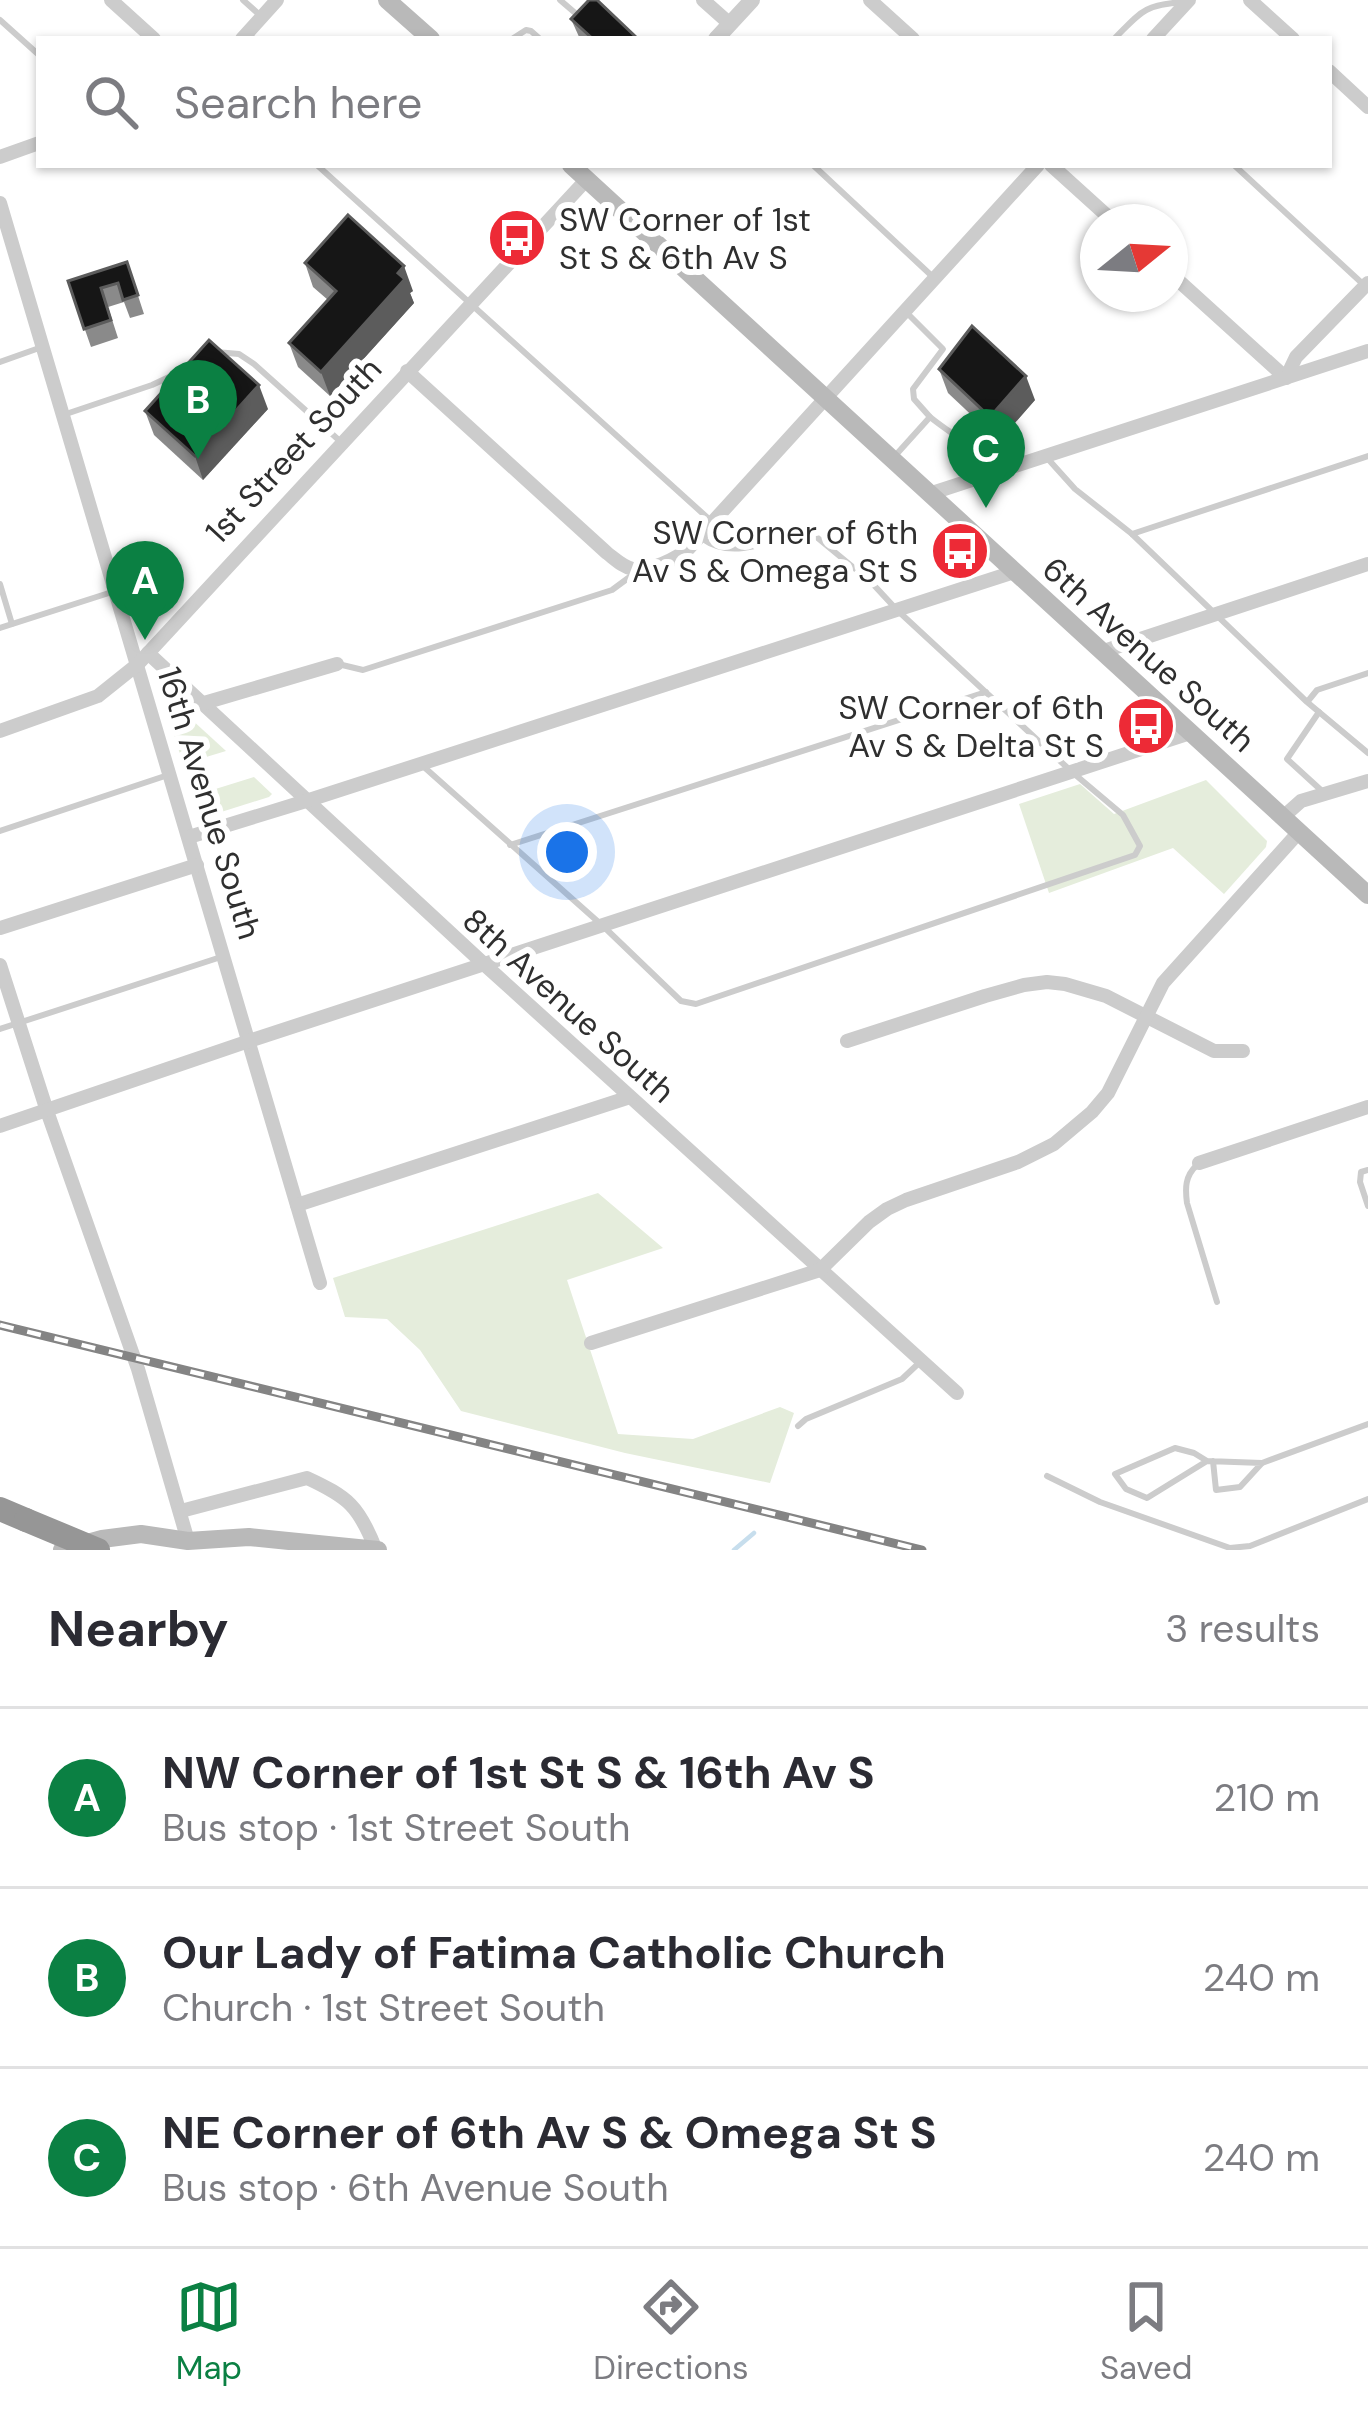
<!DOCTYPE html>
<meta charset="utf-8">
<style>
body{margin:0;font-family:"DM Sans",sans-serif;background:#f7f7f7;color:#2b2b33}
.compass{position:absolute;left:1080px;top:204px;width:108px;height:108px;border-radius:50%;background:#fff;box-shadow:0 3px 9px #0004;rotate:72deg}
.you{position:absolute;left:567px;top:852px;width:42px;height:42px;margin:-30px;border:9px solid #fff;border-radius:50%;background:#1a73e8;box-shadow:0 0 0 18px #1a73e833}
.badge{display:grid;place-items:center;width:78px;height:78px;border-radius:50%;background:#0b8043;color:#fff;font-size:39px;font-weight:700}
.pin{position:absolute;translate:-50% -99px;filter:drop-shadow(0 3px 6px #0008)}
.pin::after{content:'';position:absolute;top:63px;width:42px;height:36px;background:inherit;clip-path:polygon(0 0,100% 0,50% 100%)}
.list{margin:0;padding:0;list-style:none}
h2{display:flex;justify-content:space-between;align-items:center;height:156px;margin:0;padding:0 48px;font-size:51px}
h2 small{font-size:39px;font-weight:400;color:#7c7c81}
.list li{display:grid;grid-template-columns:78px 1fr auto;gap:36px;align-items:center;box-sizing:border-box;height:180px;padding:0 48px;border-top:3px solid #e1e1e2}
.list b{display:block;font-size:45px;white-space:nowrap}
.list p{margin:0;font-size:39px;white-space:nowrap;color:#7c7c81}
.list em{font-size:39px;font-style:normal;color:#7c7c81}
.icon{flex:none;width:66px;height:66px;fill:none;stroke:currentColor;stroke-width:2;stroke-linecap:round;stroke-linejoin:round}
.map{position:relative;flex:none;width:1368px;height:1550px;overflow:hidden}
.search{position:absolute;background:#fff;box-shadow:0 3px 9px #0004;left:36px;right:36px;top:36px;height:132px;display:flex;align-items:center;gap:30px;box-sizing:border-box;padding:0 42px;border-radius:0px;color:#7c7c81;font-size:45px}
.sheet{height:696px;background:#fff}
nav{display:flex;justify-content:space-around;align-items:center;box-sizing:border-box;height:168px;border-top:3px solid #e1e1e2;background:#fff;font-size:33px;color:#7c7c81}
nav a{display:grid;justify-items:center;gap:6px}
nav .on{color:#0b8043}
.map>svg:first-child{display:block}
.green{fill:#e5eddc}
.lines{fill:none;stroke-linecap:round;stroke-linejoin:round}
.stream{stroke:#c7deed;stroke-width:4.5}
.service{stroke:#ccc;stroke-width:6}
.minor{stroke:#ccc;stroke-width:14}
.tertiary{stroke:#ccc;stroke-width:16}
.secondary{stroke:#b9b9b9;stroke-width:18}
.motorway{stroke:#969696;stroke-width:24}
.rail-casing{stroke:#848484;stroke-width:9}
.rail{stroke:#fff;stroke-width:4.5;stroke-dasharray:14;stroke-linecap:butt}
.motorway-bridge{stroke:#969696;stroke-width:24}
.wall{fill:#8a8a8a}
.shaded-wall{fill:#5c5c5c}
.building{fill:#161616;stroke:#5c5c5c;stroke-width:3}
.labels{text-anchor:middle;stroke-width:12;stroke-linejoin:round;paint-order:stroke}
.poi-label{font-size:33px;fill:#2f2f2f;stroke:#fff;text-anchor:end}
.street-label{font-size:33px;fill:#2f2f2f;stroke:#fff}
</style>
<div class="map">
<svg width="1368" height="1550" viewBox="0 0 1368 1550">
<rect width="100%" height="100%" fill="#fff"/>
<g class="green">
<polygon points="167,697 226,751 183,764 163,698"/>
<polygon points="254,777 272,794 269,797 199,819 193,796"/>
<polygon points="1206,780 1267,841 1266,847 1224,894 1173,848 1049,893 1019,804 1080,784 1114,814"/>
<polygon points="598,1193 663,1248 567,1280 618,1434 693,1439 780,1407 794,1413 770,1483 625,1453 461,1411 420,1350 387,1319 345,1317 333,1278"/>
</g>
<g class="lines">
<polyline class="stream" points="734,1550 754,1533"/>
<g class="service">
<polyline points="243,0 262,17"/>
<polyline points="560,0 581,18"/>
<polyline points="0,20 39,55"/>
<polyline points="512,39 526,30 531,31 540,39"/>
<path d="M1114 39C1141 12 1143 5 1183 2"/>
<polyline points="317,165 710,520"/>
<polyline points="813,165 933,277"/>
<polyline points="1234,165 1364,285"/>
<polyline points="216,352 239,354 254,364 341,442"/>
<polyline points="0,362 42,347"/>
<polyline points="63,415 152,385 184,370"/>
<path d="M930 417C952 435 980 449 995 472"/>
<polyline points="894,457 930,417 914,399 913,389 943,349 906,312"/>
<polyline points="1048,459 1075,489 1132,534 1307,702 1368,753"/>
<polyline points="1132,534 1368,456"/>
<polyline points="0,584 12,624"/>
<polyline points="0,628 112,592"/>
<polyline points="338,664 363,670 612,590 635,573"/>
<polyline points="1308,701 1317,690 1368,673"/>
<polyline points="1319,712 1287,759 1322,791"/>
<path d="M424 767 604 927 681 1001 696 1004 1135 855 1140 846 1123 815 1072 772 897 610 871 582 808 530C775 539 733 561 703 539"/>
<polyline points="0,831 168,775"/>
<polyline points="510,845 986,692"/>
<polyline points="0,1029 221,957"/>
<path d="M1197 1165C1185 1176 1185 1188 1187 1203L1217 1302"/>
<polyline points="1368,1170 1361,1172 1360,1182 1368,1206"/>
<polyline points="798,1426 806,1419 902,1379 919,1363"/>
<polyline points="1207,1461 1147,1498 1126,1489 1115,1474 1175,1448 1194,1453 1207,1461 1262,1463 1240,1487 1216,1490 1213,1461"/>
<polyline points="1262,1463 1368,1424"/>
<polyline points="1047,1476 1100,1502 1230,1548 1250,1546 1368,1499"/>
</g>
<g class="minor">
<polyline points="111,0 154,39"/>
<polyline points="703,0 730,24"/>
<polyline points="870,0 913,39"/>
<polyline points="1250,0 1293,39"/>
<polyline points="242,39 277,0"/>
<polyline points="1153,39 1189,0"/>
<polyline points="1329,71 1368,107"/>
<polyline points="0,157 39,143"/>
<polyline points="1051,165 1114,222"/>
<polyline points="0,203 320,1283"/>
<polyline points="1170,273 1286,378 1296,357 1368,283"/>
<path d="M407 371 607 553C615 559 623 567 633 569 649 572 677 559 689 548L1038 165"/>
<polyline points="929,494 1368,351"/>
<polyline points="1101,652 1368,564"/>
<polyline points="148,653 485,965 957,1393"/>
<polyline points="204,703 337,664"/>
<polyline points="0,731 98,696 138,664 587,179"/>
<polyline points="1283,817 1301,801 1368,781"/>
<polyline points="189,837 306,801 1014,572"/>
<polyline points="0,928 197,865"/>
<polyline points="0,965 47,1111 138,1369 188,1541"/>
<polyline points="847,1041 985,996 1024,985 1047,982 1065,984 1106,996 1214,1051 1243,1051"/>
<polyline points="0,1126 249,1041 1190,733"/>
<polyline points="1199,1163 1368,1107"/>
<polyline points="297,1205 630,1097"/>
<polyline points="591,1343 820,1270 869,1222 887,1209 906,1200 1018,1162 1054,1144 1092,1112 1108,1093 1163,983 1299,832"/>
<path d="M181 1511 307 1478C348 1497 359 1506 376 1550"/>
</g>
<polyline class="tertiary" points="716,39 752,0"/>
<g class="secondary">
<polyline points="387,0 431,39"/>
<polyline points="571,165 1368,895"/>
<polyline points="62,1550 102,1539 141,1534 188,1541 249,1537 378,1550"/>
</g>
<polyline class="motorway" points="0,1509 26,1520"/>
<defs>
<polyline id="rail" points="0,1325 922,1550"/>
</defs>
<use href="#rail" class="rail-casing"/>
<use href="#rail" class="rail"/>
<polyline class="motorway-bridge" points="26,1520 98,1550"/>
</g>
<g class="wall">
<polygon points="571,19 638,39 580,39"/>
<polygon points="127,262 144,314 130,318 124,302 108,307 118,338 91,347 68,281"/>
<polygon points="305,263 413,291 410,293 414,303 330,396 298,367 289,343 328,300 313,287"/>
<polygon points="939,369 1035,400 999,441 948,393"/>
<polygon points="268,409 203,480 154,435 145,411"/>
</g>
<g class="shaded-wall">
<polygon points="404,266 413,291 410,293 414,303 330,396 321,372"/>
<polygon points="1026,376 1035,400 999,441 990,417"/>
<polygon points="259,385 268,409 203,480 195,456"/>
</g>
<g class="building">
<polygon points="589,0 597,0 638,39 593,39 571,19"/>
<polygon points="348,215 404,266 398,273 405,279 321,372 289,343 336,291 305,263"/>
<polygon points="127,262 138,295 123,300 118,283 101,288 111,320 84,329 68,281"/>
<polygon points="972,326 1026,376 990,417 939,369"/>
<polygon points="209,340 259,385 195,456 145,411"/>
</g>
<defs>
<symbol id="bus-disc" viewBox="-11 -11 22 22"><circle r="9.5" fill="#ed2a36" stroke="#fff"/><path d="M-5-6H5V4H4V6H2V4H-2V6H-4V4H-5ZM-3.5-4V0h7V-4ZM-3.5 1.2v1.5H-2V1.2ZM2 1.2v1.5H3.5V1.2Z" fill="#fff"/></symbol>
</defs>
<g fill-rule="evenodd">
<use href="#bus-disc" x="484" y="205" width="66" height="66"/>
<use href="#bus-disc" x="927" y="518" width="66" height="66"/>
<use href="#bus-disc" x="1113" y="693" width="66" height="66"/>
</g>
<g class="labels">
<g class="poi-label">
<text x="559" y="231" text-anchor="start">SW Corner of 1st<tspan x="559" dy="38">St S &amp; 6th Av S</tspan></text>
<text x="918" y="544">SW Corner of 6th<tspan x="918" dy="38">Av S &amp; Omega St S</tspan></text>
<text x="1104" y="719">SW Corner of 6th<tspan x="1104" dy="38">Av S &amp; Delta St S</tspan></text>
</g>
<g class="street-label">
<text transform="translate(293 450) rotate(-47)" y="12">1st Street South</text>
<text transform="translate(1149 654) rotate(42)" y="12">6th Avenue South</text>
<text transform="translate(210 803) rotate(73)" y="12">16th Avenue South</text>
<text transform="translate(569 1005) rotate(42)" y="12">8th Avenue South</text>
</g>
</g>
</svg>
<svg class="compass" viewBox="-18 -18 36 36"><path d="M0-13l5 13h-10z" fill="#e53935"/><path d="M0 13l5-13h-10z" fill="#7c7c81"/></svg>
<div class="you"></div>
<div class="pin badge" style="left:145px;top:640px">A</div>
<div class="pin badge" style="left:198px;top:459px">B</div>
<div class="pin badge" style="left:986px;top:508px">C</div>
<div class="search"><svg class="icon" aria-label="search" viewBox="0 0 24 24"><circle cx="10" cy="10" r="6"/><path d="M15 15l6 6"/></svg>Search here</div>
</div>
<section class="sheet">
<h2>Nearby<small>3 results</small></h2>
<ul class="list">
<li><span class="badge">A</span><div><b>NW Corner of 1st St S &amp; 16th Av S</b><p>Bus stop · 1st Street South</p></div><em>210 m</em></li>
<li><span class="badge">B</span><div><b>Our Lady of Fatima Catholic Church</b><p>Church · 1st Street South</p></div><em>240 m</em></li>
<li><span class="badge">C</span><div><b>NE Corner of 6th Av S &amp; Omega St S</b><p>Bus stop · 6th Avenue South</p></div><em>240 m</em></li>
</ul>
</section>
<nav>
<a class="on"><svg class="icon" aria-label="map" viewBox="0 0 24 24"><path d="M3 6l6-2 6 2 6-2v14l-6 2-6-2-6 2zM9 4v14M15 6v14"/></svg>Map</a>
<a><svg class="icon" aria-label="directions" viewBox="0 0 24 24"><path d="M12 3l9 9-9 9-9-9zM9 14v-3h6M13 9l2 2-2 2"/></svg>Directions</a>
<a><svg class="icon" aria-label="saved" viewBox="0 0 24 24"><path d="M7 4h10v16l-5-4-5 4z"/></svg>Saved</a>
</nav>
